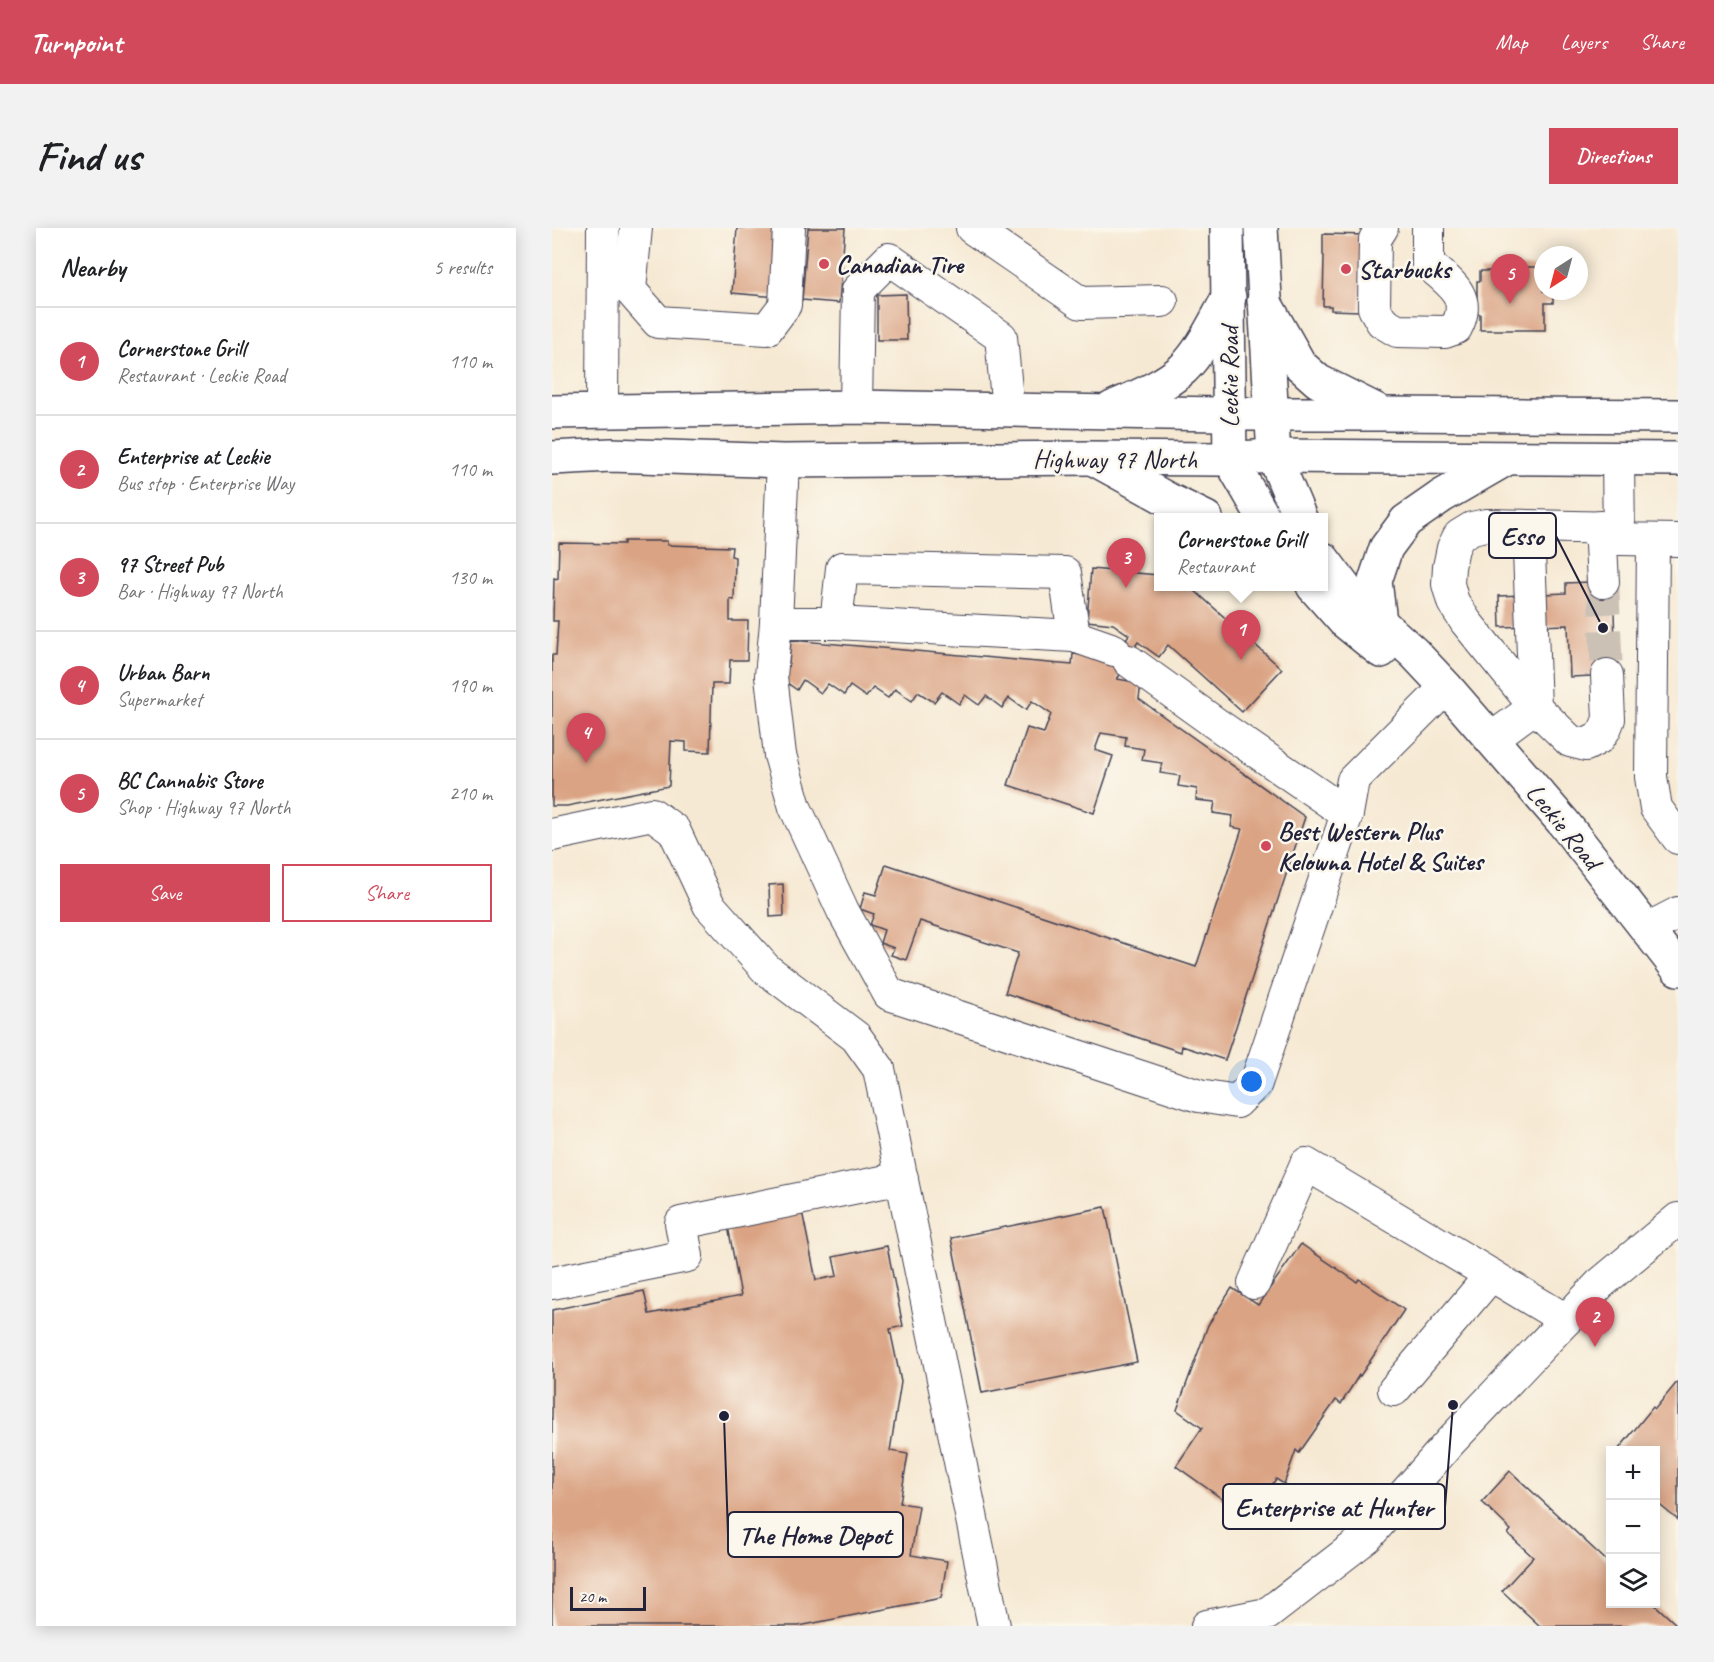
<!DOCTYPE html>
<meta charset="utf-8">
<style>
body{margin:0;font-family:Caveat,sans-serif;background:#f2f2f2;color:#202124}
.controls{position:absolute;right:18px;bottom:18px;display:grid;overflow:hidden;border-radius:0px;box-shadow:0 3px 15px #0003}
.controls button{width:54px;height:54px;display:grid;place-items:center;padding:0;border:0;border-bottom:2px solid #e0e0e0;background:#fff;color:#202124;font:30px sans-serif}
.compass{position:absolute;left:982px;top:18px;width:54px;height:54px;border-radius:50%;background:#fff;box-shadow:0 3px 15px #0003;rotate:216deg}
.scale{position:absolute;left:18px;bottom:15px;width:76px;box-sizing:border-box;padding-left:6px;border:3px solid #22223b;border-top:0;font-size:16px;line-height:21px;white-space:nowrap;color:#22223b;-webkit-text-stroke:4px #fbf7ec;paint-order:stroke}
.you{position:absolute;left:700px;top:854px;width:21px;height:21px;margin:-15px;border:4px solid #fff;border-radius:50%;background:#1a73e8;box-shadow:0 0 0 9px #1a73e833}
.badge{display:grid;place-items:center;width:39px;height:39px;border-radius:50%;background:#d1495b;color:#fff;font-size:20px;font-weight:700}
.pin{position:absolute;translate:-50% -50px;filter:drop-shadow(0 2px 3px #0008)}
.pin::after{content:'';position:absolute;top:32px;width:21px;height:18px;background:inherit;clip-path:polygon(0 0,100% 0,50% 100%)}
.popup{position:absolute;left:602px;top:285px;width:174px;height:78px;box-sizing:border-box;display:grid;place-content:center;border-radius:0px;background:#fff;filter:drop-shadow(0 2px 4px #0005);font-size:20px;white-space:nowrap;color:#757577}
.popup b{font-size:22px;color:#202124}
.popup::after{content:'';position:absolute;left:50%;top:100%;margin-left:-12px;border:12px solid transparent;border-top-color:#fff}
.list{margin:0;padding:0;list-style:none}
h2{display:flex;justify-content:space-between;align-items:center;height:78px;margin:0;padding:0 24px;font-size:26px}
h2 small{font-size:20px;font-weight:400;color:#757577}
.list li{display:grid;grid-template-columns:39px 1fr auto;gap:18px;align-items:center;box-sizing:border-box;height:108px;padding:0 24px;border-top:2px solid #e0e0e0}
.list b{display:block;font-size:22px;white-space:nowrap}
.list p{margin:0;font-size:20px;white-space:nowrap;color:#757577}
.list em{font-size:20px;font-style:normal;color:#757577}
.actions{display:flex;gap:12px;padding:18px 24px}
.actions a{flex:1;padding:14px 0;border:2px solid #d1495b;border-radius:0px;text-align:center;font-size:21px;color:#d1495b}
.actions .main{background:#d1495b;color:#fff}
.icon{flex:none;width:33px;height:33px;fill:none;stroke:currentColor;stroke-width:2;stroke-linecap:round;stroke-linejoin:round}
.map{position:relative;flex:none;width:1126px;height:1398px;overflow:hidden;border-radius:0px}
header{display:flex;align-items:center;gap:36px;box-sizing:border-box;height:84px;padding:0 30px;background:#d1495b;color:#fff}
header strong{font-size:28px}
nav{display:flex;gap:33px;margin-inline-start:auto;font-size:21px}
.intro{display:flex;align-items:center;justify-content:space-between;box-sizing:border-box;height:144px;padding:0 36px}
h1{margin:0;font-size:42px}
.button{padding:15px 27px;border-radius:0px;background:#d1495b;color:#fff;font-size:21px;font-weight:700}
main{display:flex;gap:36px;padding:0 36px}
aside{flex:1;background:#fff;border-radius:0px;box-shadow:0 3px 15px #0003}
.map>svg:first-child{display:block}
.building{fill:#daa383}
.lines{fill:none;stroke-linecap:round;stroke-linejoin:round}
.minor-tunnel{stroke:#ccc1b5;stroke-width:32;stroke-dasharray:32 16;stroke-linecap:butt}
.minor-casing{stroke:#424052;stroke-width:34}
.major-casing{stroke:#424052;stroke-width:36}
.highway-casing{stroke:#424052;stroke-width:36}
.minor{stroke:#fff;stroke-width:32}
.major{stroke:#fff;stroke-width:33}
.highway{stroke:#fff;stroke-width:33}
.poi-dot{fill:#d1495b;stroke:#fbf7ec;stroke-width:2}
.labels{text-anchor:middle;stroke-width:5;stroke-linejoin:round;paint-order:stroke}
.poi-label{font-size:26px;font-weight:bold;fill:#22223b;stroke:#fbf7ec;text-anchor:start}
.street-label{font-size:26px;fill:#22223b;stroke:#fbf7ec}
.leader{fill:none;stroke:#22223b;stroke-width:2}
.callout-dot{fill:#22223b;stroke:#fbf7ec;stroke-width:2}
.callout{fill:#fbf7ec;stroke:#22223b;stroke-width:2}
.callout-label{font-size:27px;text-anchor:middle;font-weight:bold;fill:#22223b}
</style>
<header>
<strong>Turnpoint</strong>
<nav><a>Map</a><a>Layers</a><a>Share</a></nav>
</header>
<div class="intro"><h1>Find us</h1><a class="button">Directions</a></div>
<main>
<aside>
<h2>Nearby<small>5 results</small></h2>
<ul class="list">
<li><span class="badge">1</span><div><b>Cornerstone Grill</b><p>Restaurant · Leckie Road</p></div><em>110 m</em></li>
<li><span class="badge">2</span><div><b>Enterprise at Leckie</b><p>Bus stop · Enterprise Way</p></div><em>110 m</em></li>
<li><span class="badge">3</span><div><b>97 Street Pub</b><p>Bar · Highway 97 North</p></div><em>130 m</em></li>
<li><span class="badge">4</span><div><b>Urban Barn</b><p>Supermarket</p></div><em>190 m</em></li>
<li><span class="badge">5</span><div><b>BC Cannabis Store</b><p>Shop · Highway 97 North</p></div><em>210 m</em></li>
</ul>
<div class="actions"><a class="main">Save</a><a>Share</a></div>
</aside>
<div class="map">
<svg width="1126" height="1398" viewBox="0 0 1126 1398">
<rect width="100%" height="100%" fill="#fbf7ec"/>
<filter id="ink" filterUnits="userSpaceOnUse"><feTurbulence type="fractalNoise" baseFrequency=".0167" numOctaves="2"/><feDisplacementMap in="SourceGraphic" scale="12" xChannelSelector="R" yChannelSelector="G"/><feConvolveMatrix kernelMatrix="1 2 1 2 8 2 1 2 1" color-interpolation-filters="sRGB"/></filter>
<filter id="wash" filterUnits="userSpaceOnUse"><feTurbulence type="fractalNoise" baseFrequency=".008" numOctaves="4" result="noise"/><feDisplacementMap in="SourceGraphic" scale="24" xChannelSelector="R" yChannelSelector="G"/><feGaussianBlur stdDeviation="1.35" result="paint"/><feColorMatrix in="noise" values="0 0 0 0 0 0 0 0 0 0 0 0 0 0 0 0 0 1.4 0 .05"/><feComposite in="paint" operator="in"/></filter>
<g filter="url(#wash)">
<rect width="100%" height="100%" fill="#f6e9d3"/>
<g id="blocks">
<g class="building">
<polygon points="185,0 231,0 225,69 180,65"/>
<polygon points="256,0 293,0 287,75 250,72"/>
<polygon points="771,6 816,7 807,83 779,82 779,78 771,78 772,28 771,27"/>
<polygon points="942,39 991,39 991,63 1001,63 1001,75 993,75 993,102 928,102 928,86 925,86 925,53 928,53 928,43 942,43"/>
<polygon points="354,66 355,112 325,112 325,67"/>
<polygon points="72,313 115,313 115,317 180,319 179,328 183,329 182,372 178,371 178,393 196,393 195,432 178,432 177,456 160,456 158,524 134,523 134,514 119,513 117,558 15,578 0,578 0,427 4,427 6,393 1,393 2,350 6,351 7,315 72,316"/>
<polygon points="539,341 606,347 606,358 642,358 641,361 730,441 690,484 616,417 607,429 586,414 567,441 570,444 565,451 589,455 587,471 753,589 673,832 630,818 629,824 453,765 466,725 368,693 354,732 339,727 342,720 328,715 332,702 318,697 322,686 308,681 313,664 324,667 334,636 644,739 690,601 679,599 681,588 661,585 663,574 644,572 645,561 626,558 628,548 608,545 610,535 590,532 592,521 573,518 574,509 549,505 543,522 561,528 542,585 456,557 475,500 492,505 499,486 480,473 474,482 457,470 450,480 434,468 427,477 413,467 407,476 390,464 382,474 366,464 360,473 343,461 336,470 321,460 314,469 298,458 292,467 276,456 269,465 251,452 245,462 227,449 237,435 239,412 520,437 521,426 550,429 557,434 577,407 561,396 535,393"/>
<polygon points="1061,353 1064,447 1018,449 1016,397 948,399 947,368 1014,365 1014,355"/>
<polygon points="231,656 232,688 218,689 217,657"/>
<polygon points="553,979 585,1134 430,1165 399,1010"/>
<polygon points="250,983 264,1052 285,1048 281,1029 335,1018 351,1098 338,1101 349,1154 338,1223 356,1226 348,1275 367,1278 359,1327 395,1333 389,1370 247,1398 0,1398 0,1082 92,1063 97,1086 189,1068 176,998"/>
<polygon points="749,1016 805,1054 807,1051 852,1082 808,1148 807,1147 789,1176 784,1172 747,1225 744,1222 732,1256 724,1251 697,1290 624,1238 650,1200 625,1182 656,1097 680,1060 706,1077"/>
<polygon points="1126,1153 1126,1292 1104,1274 1104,1222 1066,1222 1101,1179 1103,1181"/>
<polygon points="958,1243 1058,1336 1058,1376 1102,1376 1126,1398 988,1398 950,1363 981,1329 956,1306 959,1302 930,1274"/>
</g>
</g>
</g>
<g filter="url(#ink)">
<use href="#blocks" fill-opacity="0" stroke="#424052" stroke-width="1.5"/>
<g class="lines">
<polyline class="minor-tunnel" points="1051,354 1055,447"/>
<defs>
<g id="minor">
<polyline points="84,0 78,62 106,94 215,101 233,77 237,0"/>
<polyline points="420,0 529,75 610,73"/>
<path d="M830 0 823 11 822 80 830 94 845 103 893 104 904 100C921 68 898 55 876 36V0"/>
<polyline points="304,179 306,62 337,31 449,109 456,182"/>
<polyline points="50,183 51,0"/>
<polyline points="1066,231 1067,311 1126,312"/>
<polyline points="1048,299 1051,354"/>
<polyline points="1101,312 1099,549 1104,580 1126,610"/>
<polyline points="224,395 231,233"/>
<polyline points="284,395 522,408"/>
<polyline points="562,422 522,408 513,345 290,340 284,395 224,395 219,448 228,527 243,579 291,683 337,766 647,868 685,874 704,855 795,586 663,495 577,433"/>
<polyline points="1055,447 1057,491 1053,501 1047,510 1034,517 1018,513 983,479 914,394 901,374 896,356 897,339 901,320 907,308 920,300 934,297 1067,300"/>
<polyline points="939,511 983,479 976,298"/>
<polyline points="795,586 801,552 894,459"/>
<polyline points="0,607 100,586 122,602 157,677 214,741 304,809 327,841 442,1398"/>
<polyline points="1095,701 1126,685"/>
<polyline points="0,1055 135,1028 129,995 350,950"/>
<polyline points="702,1055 754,936 1014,1092"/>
<polyline points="842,1162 939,1047"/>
<polyline points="655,1398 715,1386 815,1309 898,1214 1048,1056 1126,991"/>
</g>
<g id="major">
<polyline points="675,0 678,231 712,290"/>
<polyline points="709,0 722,228 748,290"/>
<polyline points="771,331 798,367 862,425 894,459 1011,594 1126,741"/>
<polyline points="761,358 792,393 829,423"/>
</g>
<g id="highway">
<polyline points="712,73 748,137 766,153 824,182"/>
<path d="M560 180C584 169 611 159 631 141 651 121 663 93 677 69"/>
<polyline points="0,184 304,179 666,186 831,186 1126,188"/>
<polyline points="0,230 59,227 231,233 540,230 667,231 722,228 1126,231"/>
<polyline points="544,232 615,271 654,290"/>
<polyline points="828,394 823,353 834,320 854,293 890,268 954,231"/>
</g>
</defs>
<use href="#minor" class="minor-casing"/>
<use href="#major" class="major-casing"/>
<use href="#highway" class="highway-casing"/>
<use href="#minor" class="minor"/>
<use href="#major" class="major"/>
<use href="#highway" class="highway"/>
</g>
</g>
<g class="poi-dot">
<circle cx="272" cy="36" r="6"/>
<circle cx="794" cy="41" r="6"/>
<circle cx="714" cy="618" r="6"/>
</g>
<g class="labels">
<g class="poi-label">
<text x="284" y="45">Canadian Tire</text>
<text x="806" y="50">Starbucks</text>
<text x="726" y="612">Best Western Plus<tspan x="726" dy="30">Kelowna Hotel &amp; Suites</tspan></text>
</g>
<g class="street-label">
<text transform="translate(677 149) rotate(-90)" y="9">Leckie Road</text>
<text x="563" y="240">Highway 97 North</text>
<text transform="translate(1012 598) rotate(51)" y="9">Leckie Road</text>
</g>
</g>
<path class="leader" d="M1051 400L1004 308M901 1177L893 1279M172 1188L176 1306"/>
<g class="callout-dot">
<circle cx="1051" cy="400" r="6"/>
<circle cx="901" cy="1177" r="6"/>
<circle cx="172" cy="1188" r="6"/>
</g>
<g class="callout">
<rect x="937" y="285" width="67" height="45" rx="6"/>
<rect x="671" y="1256" width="222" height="45" rx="6"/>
<rect x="176" y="1284" width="175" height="45" rx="6"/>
</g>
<g class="callout-label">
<text x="970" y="317">Esso</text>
<text x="782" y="1288">Enterprise at Hunter</text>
<text x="263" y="1316">The Home Depot</text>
</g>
</svg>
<div class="controls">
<button>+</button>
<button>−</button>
<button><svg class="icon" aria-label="layers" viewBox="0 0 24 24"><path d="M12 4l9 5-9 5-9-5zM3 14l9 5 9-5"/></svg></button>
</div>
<svg class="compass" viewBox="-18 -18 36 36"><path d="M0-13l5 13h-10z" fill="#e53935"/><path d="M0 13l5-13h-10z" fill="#757577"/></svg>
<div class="scale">20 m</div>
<div class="you"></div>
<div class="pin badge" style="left:689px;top:432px">1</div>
<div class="popup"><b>Cornerstone Grill</b>Restaurant</div>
<div class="pin badge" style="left:1043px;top:1119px">2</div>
<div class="pin badge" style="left:574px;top:360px">3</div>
<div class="pin badge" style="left:34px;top:535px">4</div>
<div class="pin badge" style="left:958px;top:76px">5</div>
</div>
</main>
